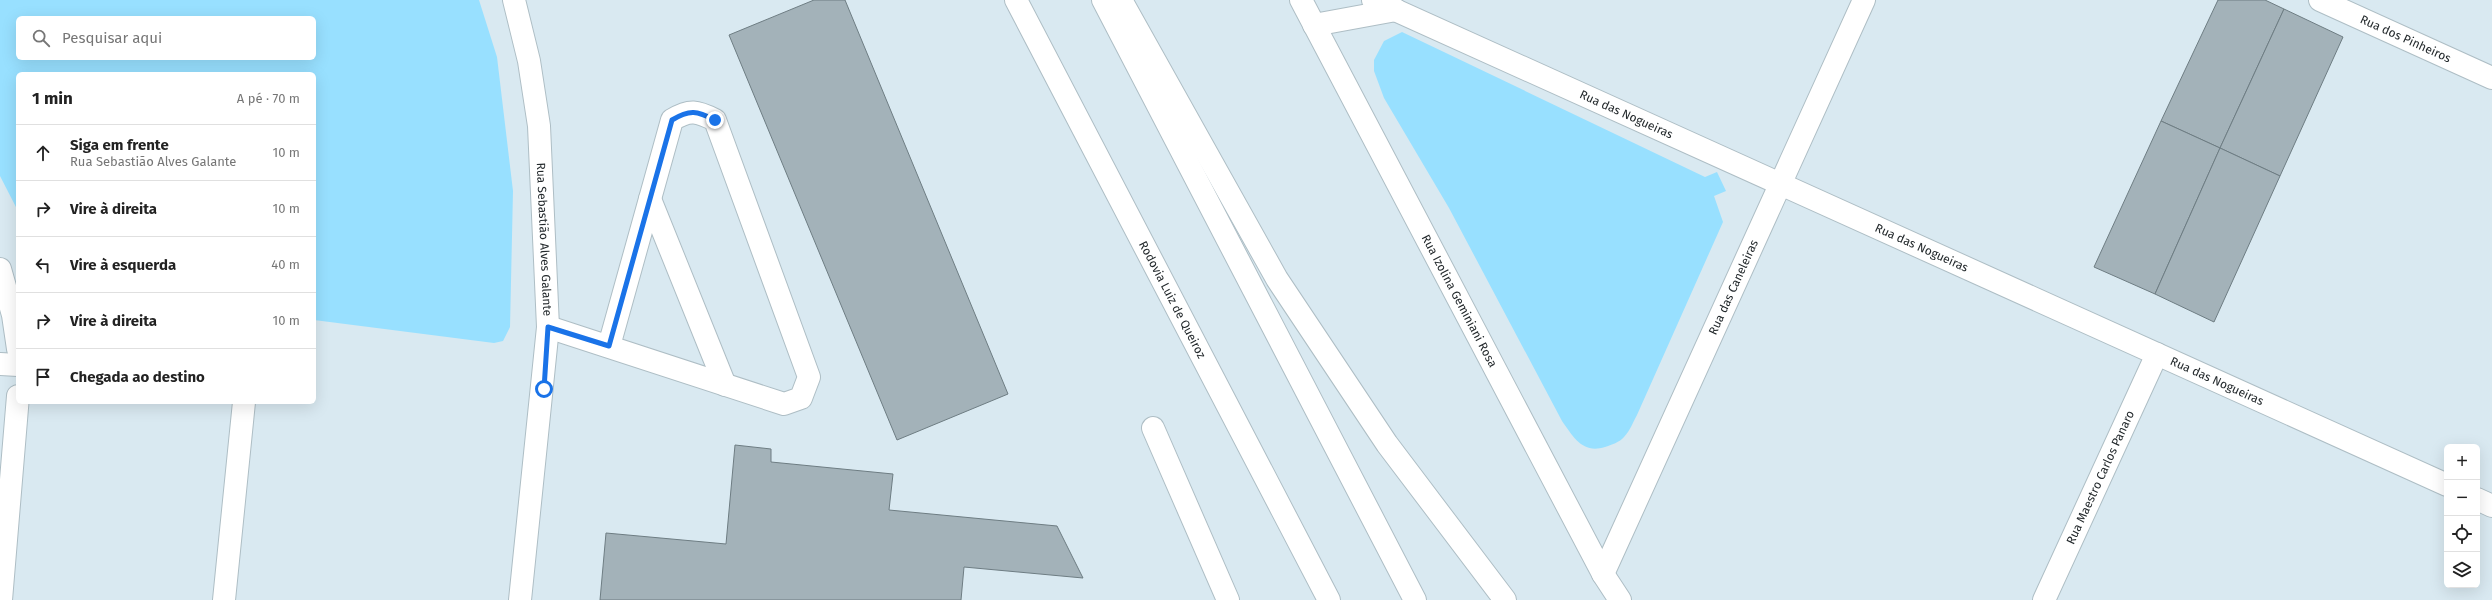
<!DOCTYPE html>
<html lang="pt">
<meta charset="utf-8">
<style>
body{margin:0;font-family:"Fira Sans",sans-serif;background:#f6f6f6;color:#222}
.controls{position:absolute;right:12px;bottom:12px;display:grid;overflow:hidden;border-radius:6px;box-shadow:0 4px 16px #0002}
.controls button{width:36px;height:36px;display:grid;place-items:center;padding:0;border:0;border-bottom:1px solid #e0e0e0;background:#fff;color:#222;font:20px sans-serif}
.stop{position:absolute;width:12px;height:12px;margin:-9px;border:3px solid #1a73e8;border-radius:50%;background:#fff}
.stop.end{background:#1a73e8;border-color:#fff;box-shadow:0 1px 4px #0008}
.list{margin:0;padding:0;list-style:none}
h2{display:flex;justify-content:space-between;align-items:center;height:52px;margin:0;padding:0 16px;font-size:17px}
h2 small{font-size:13px;font-weight:400;color:#767676}
.list li{display:grid;grid-template-columns:26px 1fr auto;gap:12px;align-items:center;box-sizing:border-box;height:56px;padding:0 16px;border-top:1px solid #e0e0e0}
.list b{display:block;font-size:15px;white-space:nowrap}
.list p{margin:0;font-size:13px;white-space:nowrap;color:#767676}
.list em{font-size:13px;font-style:normal;color:#767676}
.icon{flex:none;width:22px;height:22px;fill:none;stroke:currentColor;stroke-width:2;stroke-linecap:round;stroke-linejoin:round}
.map{position:relative;flex:none;width:2492px;height:600px;overflow:hidden}
.search{position:absolute;background:#fff;box-shadow:0 4px 16px #0002;left:16px;top:16px;width:300px;height:44px;display:flex;align-items:center;gap:10px;box-sizing:border-box;padding:0 14px;border-radius:6px;color:#767676;font-size:15px}
.panel{position:absolute;background:#fff;box-shadow:0 4px 16px #0002;left:16px;top:72px;width:300px;height:332px;border-radius:6px}
.map>svg:first-child{display:block}
.green{fill:#98e0ff;fill-rule:evenodd}
.building{fill:#a3b2b9;stroke:#6e7d83}
.lines{fill:none;stroke-linecap:round;stroke-linejoin:round}
.minor-casing{stroke:#aebec5;stroke-width:24}
.highway-casing{stroke:#aebec5;stroke-width:24}
.minor{stroke:#fff;stroke-width:22}
.highway{stroke:#fff;stroke-width:22}
.route{stroke:#1a73e8;stroke-width:5}
.labels{text-anchor:middle;stroke-width:3.5;stroke-linejoin:round;paint-order:stroke}
.street-label{font-size:12px;fill:#23292c;stroke:#e7f7fe}
</style>
<div class="map">
<svg width="2492" height="600" viewBox="0 0 2492 600">
<rect width="100%" height="100%" fill="#d9e9f1"/>
<g class="green">
<path d="M0 0H479L497 57 513 191 510 327 503 341 494 343 314 320V74H18V211L0 176ZM18 18H314V58H18Z"/>
<path d="M1402 32 1705 177 1717 172 1726 191 1714 196 1723 222 1637 415C1633 422 1630 431 1624 437 1620 442 1611 445 1605 447 1583 454 1574 438 1562 421L1449 208 1384 98 1374 71V60L1384 41Z"/>
</g>
<g class="building">
<polygon points="814,0 845,0 1008,394 897,440 729,35"/>
<polygon points="2218,0 2265,0 2284,9 2220,148 2161,121"/>
<polygon points="2284,9 2343,37 2280,176 2220,148"/>
<polygon points="2161,121 2220,148 2155,294 2094,267"/>
<polygon points="2220,148 2280,176 2214,322 2155,294"/>
<polygon points="735,445 771,449 771,462 893,474 889,510 1057,526 1083,578 964,567 961,600 600,600 606,533 726,544"/>
</g>
<g class="lines">
<defs>
<g id="minor">
<path id="s1" d="M514 0 529 61 539 126 548 327 520 600"/>
<path id="s2" d="M1301 0 1603 574 1620 600"/>
<path id="s3" d="M1373 0 2447 485"/>
<path id="s4" d="M2320 0 2492 78"/>
<polyline points="1314,25 1396,10"/>
<polyline points="650,199 725,385"/>
<polyline points="0,269 13,315 18,349"/>
<path d="M548 327 784 404 801 398 809 377 715 120C697 111 690 109 672 120L609 346"/>
<polyline points="0,364 18,365"/>
<polyline points="1153,428 1228,600"/>
<polyline points="2477,499 2492,506"/>
<path id="s5" d="M1603 574 1864 0"/>
<polyline points="1,600 18,396"/>
<polyline points="224,600 244,402"/>
<path id="s6" d="M2044 600 2157 354"/>
</g>
<g id="highway">
<path id="s7" d="M1016 0 1329 600"/>
<polyline points="1103,0 1415,600"/>
<polyline points="1121,0 1277,279 1387,444 1505,600"/>
</g>
</defs>
<use href="#minor" class="minor-casing"/>
<use href="#highway" class="highway-casing"/>
<use href="#minor" class="minor"/>
<use href="#highway" class="highway"/>
</g>
<g class="lines">
<path class="route" d="M544 389 548 327 609 346 672 120C690 109 697 111 715 120"/>
</g>
<g class="labels">
<g class="street-label">
<text dy="4" stroke="none"><textPath href="#s4" startOffset="94">Rua dos Pinheiros</textPath></text>
<text dy="4" stroke="none"><textPath href="#s3" startOffset="278">Rua das Nogueiras</textPath></text>
<text dy="4" stroke="none"><textPath href="#s1" startOffset="242">Rua Sebastião Alves Galante</textPath></text>
<text dy="4" stroke="none"><textPath href="#s3" startOffset="602">Rua das Nogueiras</textPath></text>
<text dy="4" stroke="none"><textPath href="#s5" startOffset="315">Rua das Caneleiras</textPath></text>
<text dy="4" stroke="none"><textPath href="#s7" startOffset="338">Rodovia Luiz de Queiroz</textPath></text>
<text dy="4" stroke="none"><textPath href="#s2" startOffset="340">Rua Izolina Geminiani Rosa</textPath></text>
<text dy="4" stroke="none"><textPath href="#s3" startOffset="926">Rua das Nogueiras</textPath></text>
<text dy="4" stroke="none"><textPath href="#s6" startOffset="135">Rua Maestro Carlos Panaro</textPath></text>
</g>
</g>
</svg>
<div class="controls">
<button>+</button>
<button>−</button>
<button><svg class="icon" aria-label="locate" viewBox="0 0 24 24"><circle cx="12" cy="12" r="6"/><path d="M12 2v4M12 18v4M2 12h4M18 12h4"/></svg></button>
<button><svg class="icon" aria-label="layers" viewBox="0 0 24 24"><path d="M12 4l9 5-9 5-9-5zM3 14l9 5 9-5"/></svg></button>
</div>
<div class="stop" style="left:544px;top:389px"></div>
<div class="stop end" style="left:715px;top:120px"></div>
<div class="search"><svg class="icon" aria-label="search" viewBox="0 0 24 24"><circle cx="10" cy="10" r="6"/><path d="M15 15l6 6"/></svg>Pesquisar aqui</div>
<section class="panel">
<h2>1 min<small>A pé · 70 m</small></h2>
<ul class="list">
<li><svg class="icon" aria-label="ahead" viewBox="0 0 24 24"><path d="M12 20V5M6 11l6-6 6 6"/></svg><div><b>Siga em frente</b><p>Rua Sebastião Alves Galante</p></div><em>10 m</em></li>
<li><svg class="icon" aria-label="right" viewBox="0 0 24 24"><path d="M7 20v-9h11M14 6l5 5-5 5"/></svg><div><b>Vire à direita</b></div><em>10 m</em></li>
<li><svg class="icon" aria-label="left" viewBox="0 0 24 24"><path d="M17 20v-9H6M10 6l-5 5 5 5"/></svg><div><b>Vire à esquerda</b></div><em>40 m</em></li>
<li><svg class="icon" aria-label="right" viewBox="0 0 24 24"><path d="M7 20v-9h11M14 6l5 5-5 5"/></svg><div><b>Vire à direita</b></div><em>10 m</em></li>
<li><svg class="icon" aria-label="arrive" viewBox="0 0 24 24"><path d="M6 21V4h12l-3 4 3 4H6"/></svg><div><b>Chegada ao destino</b></div></li>
</ul>
</section>
</div>
